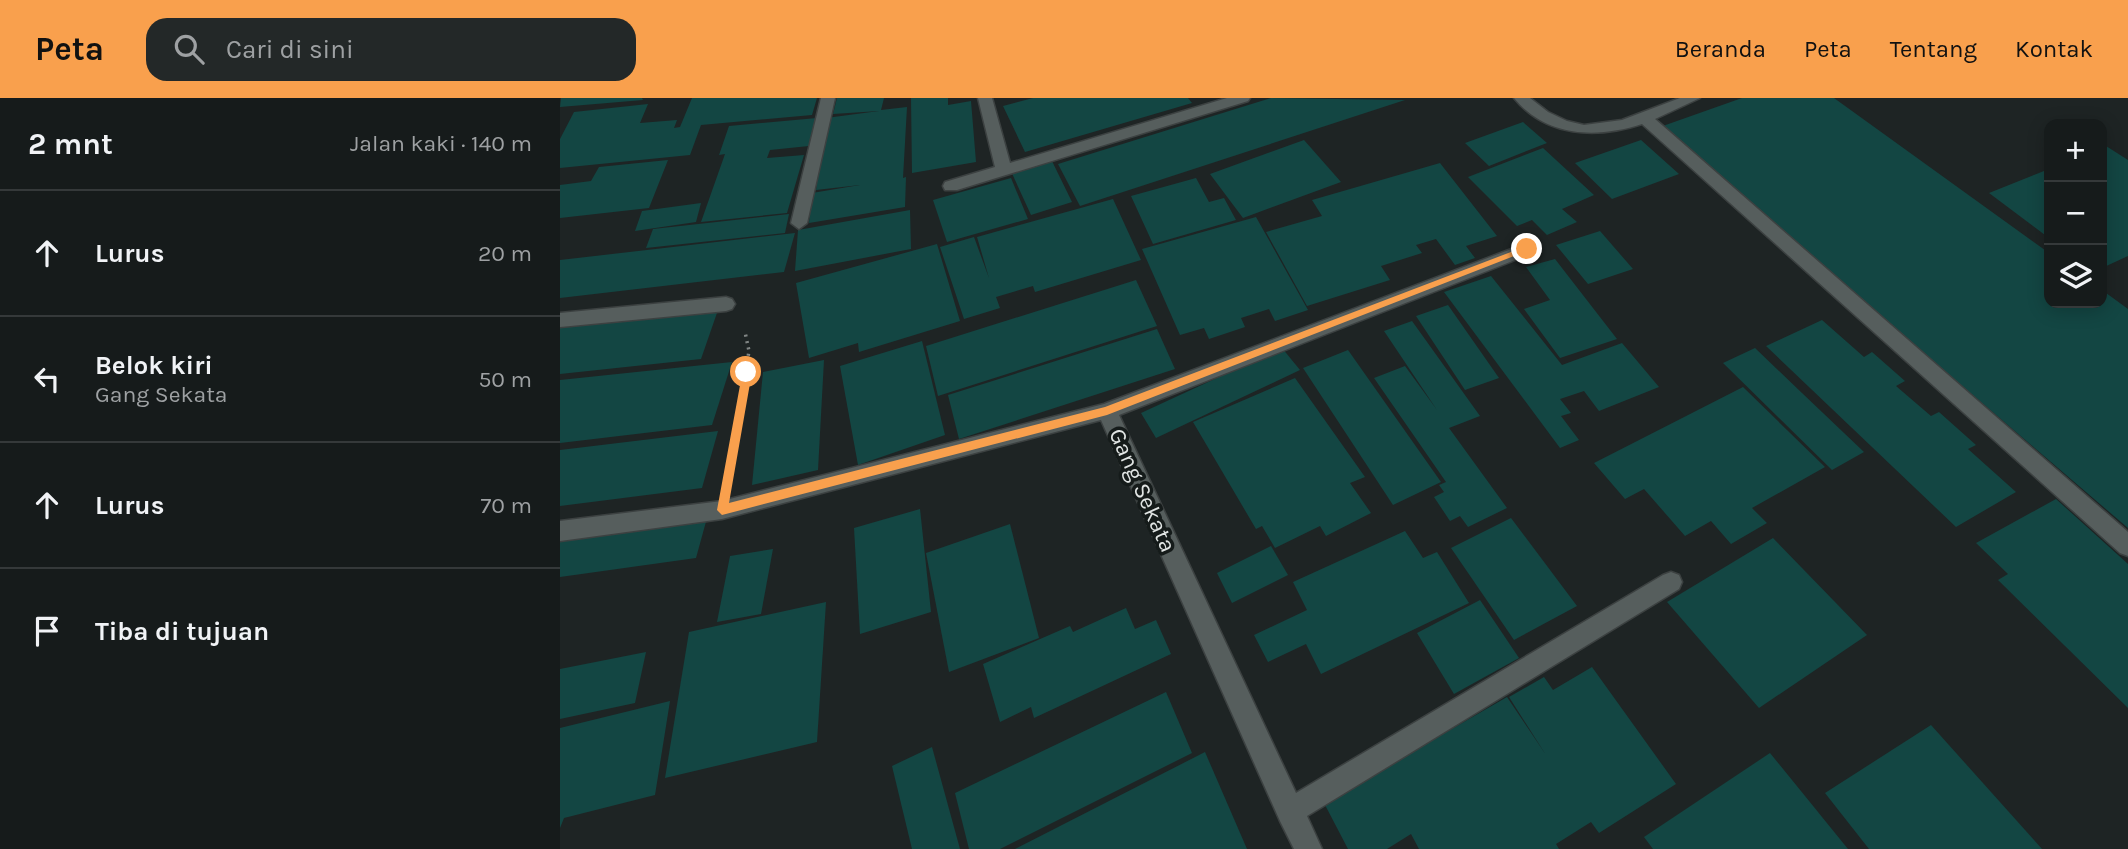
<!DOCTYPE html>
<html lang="id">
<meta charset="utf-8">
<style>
body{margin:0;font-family:Karla,sans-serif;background:#232828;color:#f1f3f6}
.controls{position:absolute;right:21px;top:21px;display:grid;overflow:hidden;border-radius:14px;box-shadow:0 4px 18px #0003}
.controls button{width:63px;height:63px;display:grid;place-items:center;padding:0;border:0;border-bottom:2px solid #35393a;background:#161b1b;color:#f1f3f6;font:35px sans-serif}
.stop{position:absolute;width:21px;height:21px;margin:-16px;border:5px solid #f9a04d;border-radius:50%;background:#fff}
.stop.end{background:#f9a04d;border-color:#fff;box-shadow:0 2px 7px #0008}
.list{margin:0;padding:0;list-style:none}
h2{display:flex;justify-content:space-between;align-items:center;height:91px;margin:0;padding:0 28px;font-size:30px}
h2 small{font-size:23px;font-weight:400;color:#9ea1a3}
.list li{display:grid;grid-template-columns:46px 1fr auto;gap:21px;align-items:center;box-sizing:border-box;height:126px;padding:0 28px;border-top:2px solid #35393a}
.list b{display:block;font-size:26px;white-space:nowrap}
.list p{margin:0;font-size:23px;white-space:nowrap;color:#9ea1a3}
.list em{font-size:23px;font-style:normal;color:#9ea1a3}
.icon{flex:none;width:38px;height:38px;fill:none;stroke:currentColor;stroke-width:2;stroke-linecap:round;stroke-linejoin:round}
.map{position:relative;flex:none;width:1568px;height:751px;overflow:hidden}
header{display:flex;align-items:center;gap:42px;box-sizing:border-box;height:98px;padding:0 35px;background:#f9a04d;color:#111}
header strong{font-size:33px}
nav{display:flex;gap:38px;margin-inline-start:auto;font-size:24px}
.search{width:490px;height:63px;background:#232828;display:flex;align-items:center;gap:18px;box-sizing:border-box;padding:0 24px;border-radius:21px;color:#9ea1a3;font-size:26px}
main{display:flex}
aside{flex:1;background:#161b1b}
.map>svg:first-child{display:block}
.building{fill:#134643}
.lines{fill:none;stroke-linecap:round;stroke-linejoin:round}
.minor-casing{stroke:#3c4141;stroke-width:3}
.path-far1{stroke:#818685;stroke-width:3.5;stroke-dasharray:2 4.5;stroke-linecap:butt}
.path{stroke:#818685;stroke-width:5;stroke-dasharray:2 6;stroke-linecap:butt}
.minor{fill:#565e5d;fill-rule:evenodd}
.route{fill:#f9a04d}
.labels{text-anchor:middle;stroke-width:7;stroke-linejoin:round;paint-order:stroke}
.street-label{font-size:23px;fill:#e1e5e4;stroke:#151b1a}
</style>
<header>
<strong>Peta</strong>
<div class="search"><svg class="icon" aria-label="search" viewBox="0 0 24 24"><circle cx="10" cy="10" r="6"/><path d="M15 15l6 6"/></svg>Cari di sini</div>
<nav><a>Beranda</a><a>Peta</a><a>Tentang</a><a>Kontak</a></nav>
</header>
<main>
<aside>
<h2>2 mnt<small>Jalan kaki · 140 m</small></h2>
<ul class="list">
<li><svg class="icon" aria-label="ahead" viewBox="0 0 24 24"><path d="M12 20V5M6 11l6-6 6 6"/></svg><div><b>Lurus</b></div><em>20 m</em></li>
<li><svg class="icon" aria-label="left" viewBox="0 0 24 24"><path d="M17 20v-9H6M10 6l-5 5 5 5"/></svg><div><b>Belok kiri</b><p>Gang Sekata</p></div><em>50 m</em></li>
<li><svg class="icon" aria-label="ahead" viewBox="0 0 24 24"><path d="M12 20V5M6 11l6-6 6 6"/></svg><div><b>Lurus</b></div><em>70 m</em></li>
<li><svg class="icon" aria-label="arrive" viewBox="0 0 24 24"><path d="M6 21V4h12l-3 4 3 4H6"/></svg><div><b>Tiba di tujuan</b></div></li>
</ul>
</aside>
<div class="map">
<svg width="1568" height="751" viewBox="0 0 1568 751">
<rect width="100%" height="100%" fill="#1e2424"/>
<g class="building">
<polygon points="1,0 82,0 83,2 0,9"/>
<polygon points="132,0 257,0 252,17 141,27 130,57 0,70 0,41 14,14 88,6 80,25 117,22 114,30 120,29"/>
<polygon points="277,0 324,0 321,12 347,9 343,80 346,79 345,109 249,125 252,95 300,87 256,92 266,20 319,13 273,16"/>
<polygon points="351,0 388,0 388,7 411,3 416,64 352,75"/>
<polygon points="473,0 628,0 632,5 465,54 443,8"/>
<polygon points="711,0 845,2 520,108 498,66"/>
<polygon points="1182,0 1274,0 1489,155 1489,205 1542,205 1542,192 1568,211 1568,430 1100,29"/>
<polygon points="257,20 249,48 210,52 207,60 244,57 227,115 141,124 165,56 159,57 169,28"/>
<polygon points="963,24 987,45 929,68 905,45"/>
<polygon points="744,42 781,84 683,120 650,76"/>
<polygon points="1081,42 1119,76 1052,101 1015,65"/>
<polygon points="1546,48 1568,62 1568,158 1542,170 1542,50"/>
<polygon points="983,50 1034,97 1002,111 1017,124 987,137 972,122 957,128 908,79"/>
<polygon points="490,59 512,104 471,117 450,71"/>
<polygon points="108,62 89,110 0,120 0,87 31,83 39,69"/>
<polygon points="880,65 937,138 906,148 915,160 895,167 876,141 856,147 862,155 821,168 830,182 747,208 706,134 762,118 752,102"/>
<polygon points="1489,71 1489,140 1429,95"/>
<polygon points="451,80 468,121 387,144 373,102"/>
<polygon points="636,80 649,104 664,100 676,122 593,146 571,98"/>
<polygon points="553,101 581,162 475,194 473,188 436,199 440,210 404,221 380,149 414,139 429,180 417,139"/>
<polygon points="141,105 136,124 75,133 82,113"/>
<polygon points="350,112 351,151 235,173 238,132"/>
<polygon points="229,116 225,135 86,150 93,131"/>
<polygon points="696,119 748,212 715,223 709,211 681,220 685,229 649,241 644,230 620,237 582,151"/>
<polygon points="1040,133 1073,171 1028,186 996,147"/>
<polygon points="235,135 224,174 0,200 0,162"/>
<polygon points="377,146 400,223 299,254 298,245 249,260 236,185"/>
<polygon points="995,161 1057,241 1000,260 964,211 990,202 966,169"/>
<polygon points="931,178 1002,267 1062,245 1099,289 1039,313 1024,293 1000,301 1011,315 1001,318 1019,342 1000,350 884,194"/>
<polygon points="576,182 597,228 378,298 366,248"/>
<polygon points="888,207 939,280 905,292 856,218"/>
<polygon points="158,212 141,261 0,276 0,228"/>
<polygon points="1262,222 1304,259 1312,254 1345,283 1336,288 1371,318 1379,314 1416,347 1408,351 1456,394 1396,429 1206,248"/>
<polygon points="852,223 920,318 889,330 947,410 908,429 900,418 890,423 874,399 884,394 879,387 886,384 814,280 845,268 877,312 824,233"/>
<polygon points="597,231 615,271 399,341 388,297"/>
<polygon points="362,243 385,337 298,367 280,268"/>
<polygon points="722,250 740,272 596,340 581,315"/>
<polygon points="1195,250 1242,295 1304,354 1272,372 1163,265"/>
<polygon points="788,252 881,384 833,407 743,270"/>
<polygon points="264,262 258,372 192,387 203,274"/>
<polygon points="172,264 152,327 0,345 0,282"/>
<polygon points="735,280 805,379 790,385 811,415 766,438 760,428 715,450 702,428 696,431 633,324"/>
<polygon points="1183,289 1265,369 1192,410 1207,425 1171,446 1151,423 1125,438 1084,391 1065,401 1034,365"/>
<polygon points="158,333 142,390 0,408 0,352"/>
<polygon points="1496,401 1568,466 1568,610 1438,482 1448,476 1416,445"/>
<polygon points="360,411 371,514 300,536 294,430"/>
<polygon points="147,420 136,460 0,479 0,439"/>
<polygon points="951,420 1017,508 954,542 891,450"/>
<polygon points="450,426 479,540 389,574 366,455"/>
<polygon points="845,433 863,460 877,454 909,505 761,576 746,546 708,564 694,537 747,512 733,484"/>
<polygon points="1213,440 1307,537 1199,610 1107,504"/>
<polygon points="711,448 728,477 672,505 657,475"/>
<polygon points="213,451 201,516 157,524 170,458"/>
<polygon points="920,502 959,560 894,596 857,535"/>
<polygon points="266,504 257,644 105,680 129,534"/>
<polygon points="566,510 575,531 596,522 611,556 474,620 471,609 440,624 423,566 510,528 513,534"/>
<polygon points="86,554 75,605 0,621 0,571"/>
<polygon points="1032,569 1116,686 1039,735 1031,724 996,746 999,751 859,751 851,736 827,751 788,751 764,705 947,599 986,657 949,599 984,579 993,592"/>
<polygon points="606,594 632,655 440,751 409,751 395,695"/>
<polygon points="110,603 95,697 4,720 0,730 0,630"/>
<polygon points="1371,627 1482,751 1309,751 1265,695"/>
<polygon points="372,649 400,751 352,751 332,668"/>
<polygon points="645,654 687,751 455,751"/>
<polygon points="1210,655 1288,751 1093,751 1084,739"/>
</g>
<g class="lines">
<defs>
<g id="minor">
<polygon points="261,0 275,0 247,125 239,131 231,125"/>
<polygon points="418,0 432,0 450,65 667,0 690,0 688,3 397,92 385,92 383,88 385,84 435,69"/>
<path d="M954 0H970L988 14 1007 23 1024 27 1062 22 1120 0H1140L1095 21 1568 434V458L1560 455 1082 26C1036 41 986 39 954 0Z"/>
<polygon points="967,145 976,151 973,155 559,317 736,695 1103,477 1111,474 1119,477 1122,484 1119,491 747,718 762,751 734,751 720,723 541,322 162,421 0,443 0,423 162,403 544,306"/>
<polygon points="166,199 172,201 175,206 172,211 166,213 0,229 0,215"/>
</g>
</defs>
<use href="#minor" class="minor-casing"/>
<polyline class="path-far1" points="178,322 189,253 185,234"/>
<polyline class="path" points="170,374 179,320"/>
<use href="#minor" class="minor"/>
</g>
<polygon class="route" points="964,149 972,151 547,317 162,417 157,412 183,271 190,271 192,274 169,405 545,309"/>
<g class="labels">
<g class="street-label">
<text transform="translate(583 392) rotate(66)" y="8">Gang Sekata</text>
</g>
</g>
</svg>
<div class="controls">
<button>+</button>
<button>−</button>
<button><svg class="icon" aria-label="layers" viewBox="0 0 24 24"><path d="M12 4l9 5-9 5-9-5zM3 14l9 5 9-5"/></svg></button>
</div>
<div class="stop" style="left:186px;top:274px"></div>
<div class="stop end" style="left:967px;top:151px"></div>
</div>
</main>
